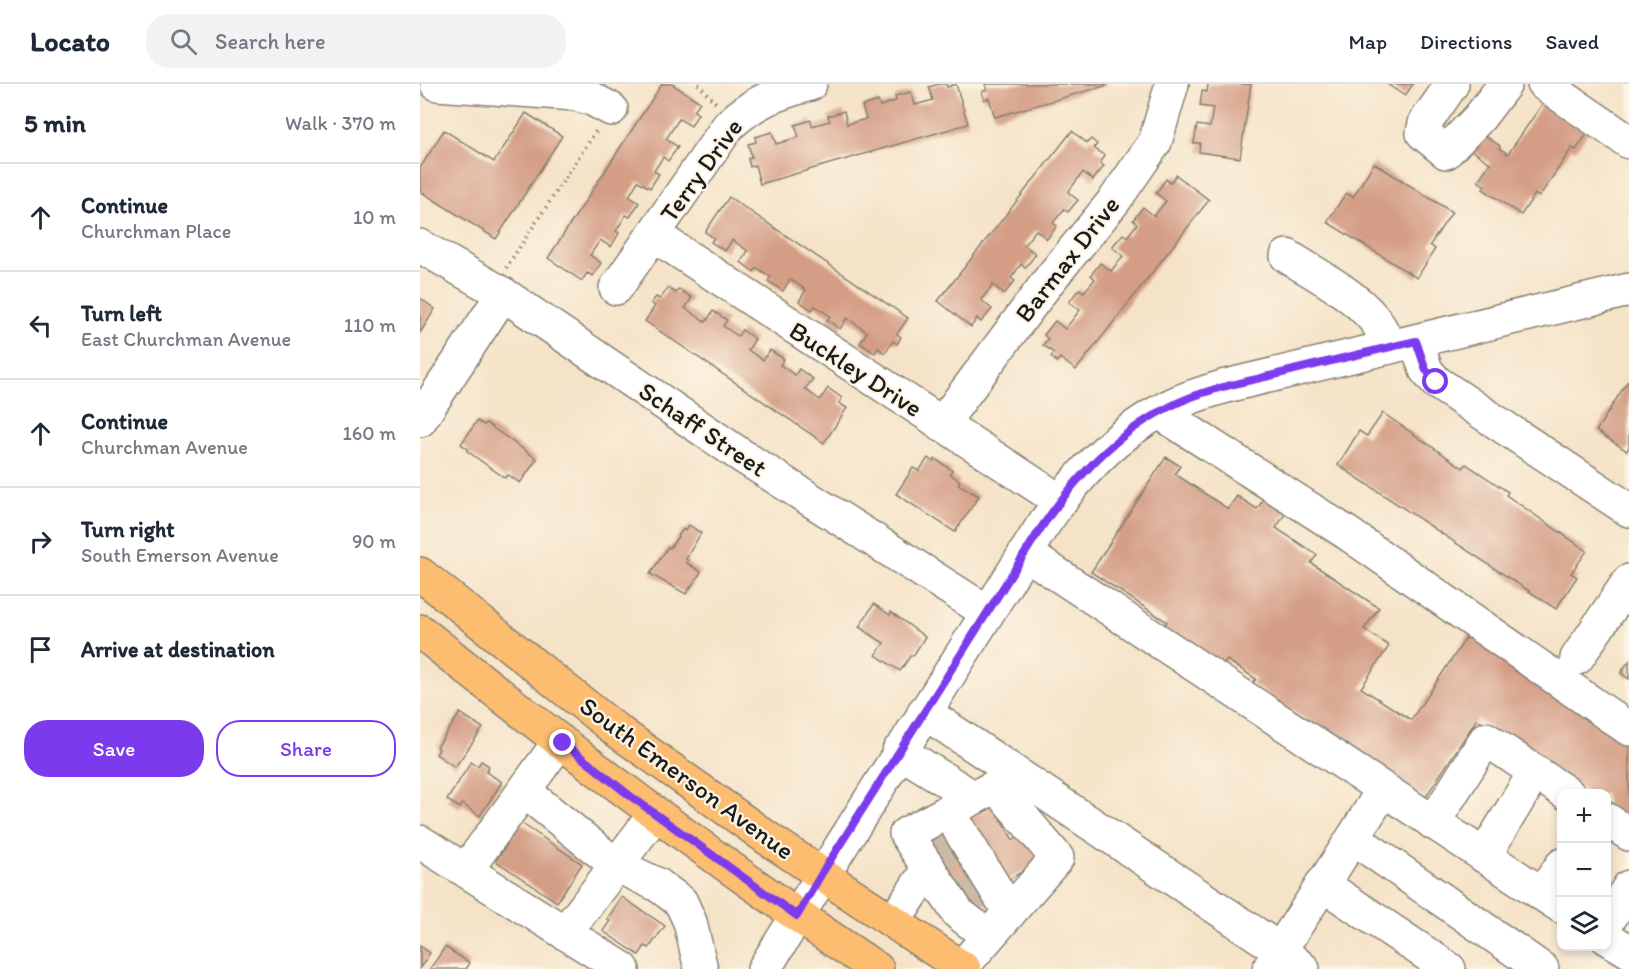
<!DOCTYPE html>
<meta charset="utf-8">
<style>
body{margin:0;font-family:Itim,sans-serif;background:#f2f2f3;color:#1f2937}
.controls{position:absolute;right:18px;bottom:18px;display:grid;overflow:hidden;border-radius:12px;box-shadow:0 3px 9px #0003}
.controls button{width:54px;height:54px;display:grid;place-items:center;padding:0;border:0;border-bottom:2px solid #e0e1e3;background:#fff;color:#1f2937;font:30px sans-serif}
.stop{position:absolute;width:18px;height:18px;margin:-14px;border:4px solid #7c3aed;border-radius:50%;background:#fff}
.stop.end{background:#7c3aed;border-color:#fff;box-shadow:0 2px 6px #0008}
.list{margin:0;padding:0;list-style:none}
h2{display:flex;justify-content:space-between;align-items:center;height:78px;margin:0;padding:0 24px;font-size:26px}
h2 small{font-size:20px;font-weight:400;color:#747a83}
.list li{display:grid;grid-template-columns:39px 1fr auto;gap:18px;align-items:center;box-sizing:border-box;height:108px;padding:0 24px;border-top:2px solid #e0e1e3}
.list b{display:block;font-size:22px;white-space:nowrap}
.list p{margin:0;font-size:20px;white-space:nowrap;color:#747a83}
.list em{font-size:20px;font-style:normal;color:#747a83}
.actions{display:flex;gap:12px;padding:18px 24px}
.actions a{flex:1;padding:14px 0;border:2px solid #7c3aed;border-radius:24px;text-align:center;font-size:21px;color:#7c3aed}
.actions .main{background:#7c3aed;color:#fff}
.icon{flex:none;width:33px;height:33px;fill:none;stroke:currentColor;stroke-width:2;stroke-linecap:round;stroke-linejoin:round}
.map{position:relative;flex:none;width:1209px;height:885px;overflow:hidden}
header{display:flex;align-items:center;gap:36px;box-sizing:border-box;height:84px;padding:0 30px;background:#fff;border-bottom:2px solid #e0e1e3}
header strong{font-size:28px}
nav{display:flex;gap:33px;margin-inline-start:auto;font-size:21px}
.search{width:420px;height:54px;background:#f2f2f3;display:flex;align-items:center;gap:15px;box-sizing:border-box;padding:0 21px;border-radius:24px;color:#747a83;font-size:22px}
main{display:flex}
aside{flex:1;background:#fff}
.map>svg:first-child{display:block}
.building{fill:#d49d85}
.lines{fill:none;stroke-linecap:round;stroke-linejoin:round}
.minor-tunnel{stroke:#cabba6;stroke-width:33;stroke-dasharray:33 16;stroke-linecap:butt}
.minor-casing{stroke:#888072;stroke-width:36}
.major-casing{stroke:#888072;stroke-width:36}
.path{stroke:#888072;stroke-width:4;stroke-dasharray:1.5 4.5;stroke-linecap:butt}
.minor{stroke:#fff;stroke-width:33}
.major{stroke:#fcbd6f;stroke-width:33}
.route{stroke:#7c3aed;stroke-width:8}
.labels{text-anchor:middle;stroke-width:4.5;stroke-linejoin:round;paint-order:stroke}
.street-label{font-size:26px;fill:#1c1c1c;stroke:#fcf5e5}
</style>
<header>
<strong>Locato</strong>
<div class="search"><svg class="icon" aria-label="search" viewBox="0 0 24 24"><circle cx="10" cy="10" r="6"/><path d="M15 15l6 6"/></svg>Search here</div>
<nav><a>Map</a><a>Directions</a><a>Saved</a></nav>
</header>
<main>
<aside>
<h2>5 min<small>Walk · 370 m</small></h2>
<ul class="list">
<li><svg class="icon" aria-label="ahead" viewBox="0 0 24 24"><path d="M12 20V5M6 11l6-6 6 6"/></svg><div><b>Continue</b><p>Churchman Place</p></div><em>10 m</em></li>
<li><svg class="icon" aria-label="left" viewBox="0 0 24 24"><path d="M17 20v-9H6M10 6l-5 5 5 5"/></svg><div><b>Turn left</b><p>East Churchman Avenue</p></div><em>110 m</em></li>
<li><svg class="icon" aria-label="ahead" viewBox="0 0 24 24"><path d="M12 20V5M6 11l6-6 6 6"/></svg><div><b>Continue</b><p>Churchman Avenue</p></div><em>160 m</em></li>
<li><svg class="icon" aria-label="right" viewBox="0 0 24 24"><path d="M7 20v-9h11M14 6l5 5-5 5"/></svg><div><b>Turn right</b><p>South Emerson Avenue</p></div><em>90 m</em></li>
<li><svg class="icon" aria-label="arrive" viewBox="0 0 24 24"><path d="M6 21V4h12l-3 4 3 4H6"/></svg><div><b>Arrive at destination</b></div></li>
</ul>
<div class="actions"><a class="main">Save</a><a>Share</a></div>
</aside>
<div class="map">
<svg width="1209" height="885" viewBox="0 0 1209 885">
<rect width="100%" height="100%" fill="#fcf5e5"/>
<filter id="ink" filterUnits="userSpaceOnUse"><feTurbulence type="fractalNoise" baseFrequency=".0167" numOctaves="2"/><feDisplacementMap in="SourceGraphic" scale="12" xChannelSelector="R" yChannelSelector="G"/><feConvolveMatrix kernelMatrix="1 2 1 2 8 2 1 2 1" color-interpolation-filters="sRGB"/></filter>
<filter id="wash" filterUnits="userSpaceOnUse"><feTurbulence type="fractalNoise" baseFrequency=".008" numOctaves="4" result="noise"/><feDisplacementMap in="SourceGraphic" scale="24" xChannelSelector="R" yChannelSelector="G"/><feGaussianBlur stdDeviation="1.35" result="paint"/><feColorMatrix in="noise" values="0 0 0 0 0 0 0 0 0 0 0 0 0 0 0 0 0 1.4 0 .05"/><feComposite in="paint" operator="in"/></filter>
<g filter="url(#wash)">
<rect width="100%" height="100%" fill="#f5e3c8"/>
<g id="blocks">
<g class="building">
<polygon points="242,0 252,0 280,18 274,27 278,30 271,42 259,35 246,55 258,63 248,77 243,73 234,87 239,90 230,104 218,97 209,112 219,119 210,133 206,131 196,147 199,149 191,163 180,156 170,171 181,179 173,192 167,189 162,197 128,174"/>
<polygon points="519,0 526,0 527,3 536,0 548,40 340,100 335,81 330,83 328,75 332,73 328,60 336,58 335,53 352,48 356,60 379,53 375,41 391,36 392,42 410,37 408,32 424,27 427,40 446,35 442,22 458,17 460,22 476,17 475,12 491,8 495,21 513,16 509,3"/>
<polygon points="565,0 688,0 688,1 575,33 569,14 564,16 562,8 567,6"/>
<polygon points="788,0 831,0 820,74 779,68 780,59 774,59 777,41 790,43 793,24 780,22 782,7 787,8"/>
<polygon points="967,0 993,0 985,12"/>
<polygon points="1125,16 1169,47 1156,66 1152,64 1119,113 1115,110 1101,131 1063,105 1065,102 1058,97 1070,79 1047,63 1058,47 1080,62 1079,64 1088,70"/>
<polygon points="106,29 142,52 76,155 0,107 0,84 24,46 74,78"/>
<polygon points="652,47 667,59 671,55 677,60 674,64 685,72 680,79 684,82 673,96 663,88 648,108 658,116 648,128 644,125 633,139 637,142 627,155 616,146 604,161 616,170 605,184 601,180 591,194 595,197 584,210 573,201 561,216 572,225 561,238 557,234 551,243 518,217"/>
<polygon points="954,79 1032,128 1010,161 1015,165 997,194 907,138 926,109 933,113"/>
<polygon points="756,91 789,116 656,286 640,274 637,278 631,273 634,269 623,261 628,255 624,251 635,237 645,245 660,226 649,218 659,205 664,208 675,195 671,191 680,179 691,187 703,172 692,163 703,150 707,153 717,140 713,136 723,123 734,132 746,117 736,109 746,95 750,99"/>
<polygon points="309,113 488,234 477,250 481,253 477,260 473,257 465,269 458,264 455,269 440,259 447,248 427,234 420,245 407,236 410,232 395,222 392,226 379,217 386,206 370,195 363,207 348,197 351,193 337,184 334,188 321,178 328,167 312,156 305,167 291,158 294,154 285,148"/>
<polygon points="248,204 256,209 259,205 272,214 265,224 286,238 293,227 307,236 303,242 318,252 322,246 335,255 328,266 343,276 350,266 364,275 360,281 375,291 379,285 393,295 385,305 400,316 408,304 422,314 419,319 427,324 404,359 225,237 235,222 231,219 236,213 240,215"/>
<polygon points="0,214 15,225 0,249"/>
<polygon points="1207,298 1209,299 1209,363 1207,367 1176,347"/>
<polygon points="963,329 1043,384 1046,380 1088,408 1086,411 1167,467 1151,489 1157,493 1136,525 918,381 939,347 947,352"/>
<polygon points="57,337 64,341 66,339 117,375 100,399 88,391 85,394 47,367 48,365 41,360"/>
<polygon points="746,373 760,382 755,390 808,425 817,412 837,425 847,410 869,424 856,444 897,471 891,479 959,524 944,545 969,562 941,604 991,636 1050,548 1209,654 1209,736 1186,721 1186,710 1169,710 1057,635 1005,714 832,600 836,595 807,576 801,584 742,545 747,538 671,488"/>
<polygon points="508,374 513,378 515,375 532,386 530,390 540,397 538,400 559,412 535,448 476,410 493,384 499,387"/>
<polygon points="269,441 281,449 266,475 268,477 267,479 281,488 266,510 230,490 248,463 250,464 263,445 265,447"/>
<polygon points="454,520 470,531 471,528 505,553 493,572 491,571 480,587 456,571 464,559 439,543"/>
<polygon points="1209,577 1209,595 1201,589"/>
<polygon points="40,629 63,644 35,683 16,670 19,665 17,663"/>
<polygon points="61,677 69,682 66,688 82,698 60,732 42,720 40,724 27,716 51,678 58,682"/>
<polygon points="573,721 593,756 603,750 619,778 581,800 544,738"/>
<polygon points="101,739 162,780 137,818 76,777"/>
<polygon points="523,742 576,816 562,836 503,754"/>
<polygon points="202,813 245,842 229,864 225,862 219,871 183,847 190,837 187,835"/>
<polygon points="0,862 10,869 0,884"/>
<polygon points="25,863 50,879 46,885 10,885"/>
</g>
</g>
</g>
<g filter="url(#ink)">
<use href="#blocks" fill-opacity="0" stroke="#888072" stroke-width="1.5"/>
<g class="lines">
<g class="minor-tunnel">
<polyline points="515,775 535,761"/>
<polyline points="541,818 561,804"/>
</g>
<defs>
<g id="minor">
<polyline points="17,0 155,10 170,14 191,25"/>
<polyline points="1032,0 1005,39 1003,49 1026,68 1059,34 1085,0"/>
<polyline points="1124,0 1209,58"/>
<polyline points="234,151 640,417"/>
<polyline points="0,162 83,210 322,372 567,528"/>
<path d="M867 172C895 190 933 209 954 235 961 243 965 253 970 263"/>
<path d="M196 204 309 41C336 16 356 10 390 0"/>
<polyline points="996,257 1006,286 1016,298 1209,426"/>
<polyline points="739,328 927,449 1209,645"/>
<polyline points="0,336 83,210"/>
<polyline points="521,341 630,195 694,117 735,58 752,0"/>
<polyline points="605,469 1142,823"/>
<polyline points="1157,574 1209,497"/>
<polyline points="504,628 860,866 849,885"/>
<polyline points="479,667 554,714"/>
<polyline points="104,707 196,781 238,801 261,818 270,838 281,885"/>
<polyline points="528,727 589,827"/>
<polyline points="1186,735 1209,750"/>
<polyline points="1013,739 1066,655 1148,710"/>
<polyline points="933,754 963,706"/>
<polyline points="0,758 203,885"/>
<polyline points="1064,772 1115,688"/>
<polyline points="46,786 140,657"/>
<polyline points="902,800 1029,885"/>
<polyline points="1122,810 1142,781"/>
<polyline points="474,837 509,784"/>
<polyline points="1186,840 1209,803"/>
<polyline points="145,849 235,730"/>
<polyline points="1186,853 1209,867"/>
<polyline points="542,883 637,774 576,702 486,750 538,829 568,852"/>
<path d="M344 885 621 444C655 394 695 349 750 322 768 313 787 308 806 302L1209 206"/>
<polyline points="883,885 860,866 933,754 1122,885"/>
</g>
<g id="major">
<polyline points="0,490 196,646 350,756 544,885"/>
<path d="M0 547C148 666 298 780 457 885"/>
</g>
</defs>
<use href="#minor" class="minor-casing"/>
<use href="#major" class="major-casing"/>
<g class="path">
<polyline points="278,0 296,19"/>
<polyline points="86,184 176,47"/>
</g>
<use href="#minor" class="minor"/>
<use href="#major" class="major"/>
</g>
</g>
<g class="lines" filter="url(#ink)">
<path class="route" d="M143 659 209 711 377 832 402 789 621 444C655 394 695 350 749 323 781 306 819 299 854 291 901 279 949 268 996 257L1006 286 1016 298"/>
</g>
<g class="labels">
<g class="street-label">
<text transform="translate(281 86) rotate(-54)" y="9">Terry Drive</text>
<text transform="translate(647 175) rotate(-52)" y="9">Barmax Drive</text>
<text transform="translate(436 285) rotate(33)" y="9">Buckley Drive</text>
<text transform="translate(283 345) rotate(34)" y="9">Schaff Street</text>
<text transform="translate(267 694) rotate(36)" y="9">South Emerson Avenue</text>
</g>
</g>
</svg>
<div class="controls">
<button>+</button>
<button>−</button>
<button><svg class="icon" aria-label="layers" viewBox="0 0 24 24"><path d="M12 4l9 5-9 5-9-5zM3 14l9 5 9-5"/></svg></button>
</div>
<div class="stop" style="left:1016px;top:298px"></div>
<div class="stop end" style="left:143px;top:659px"></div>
</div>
</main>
